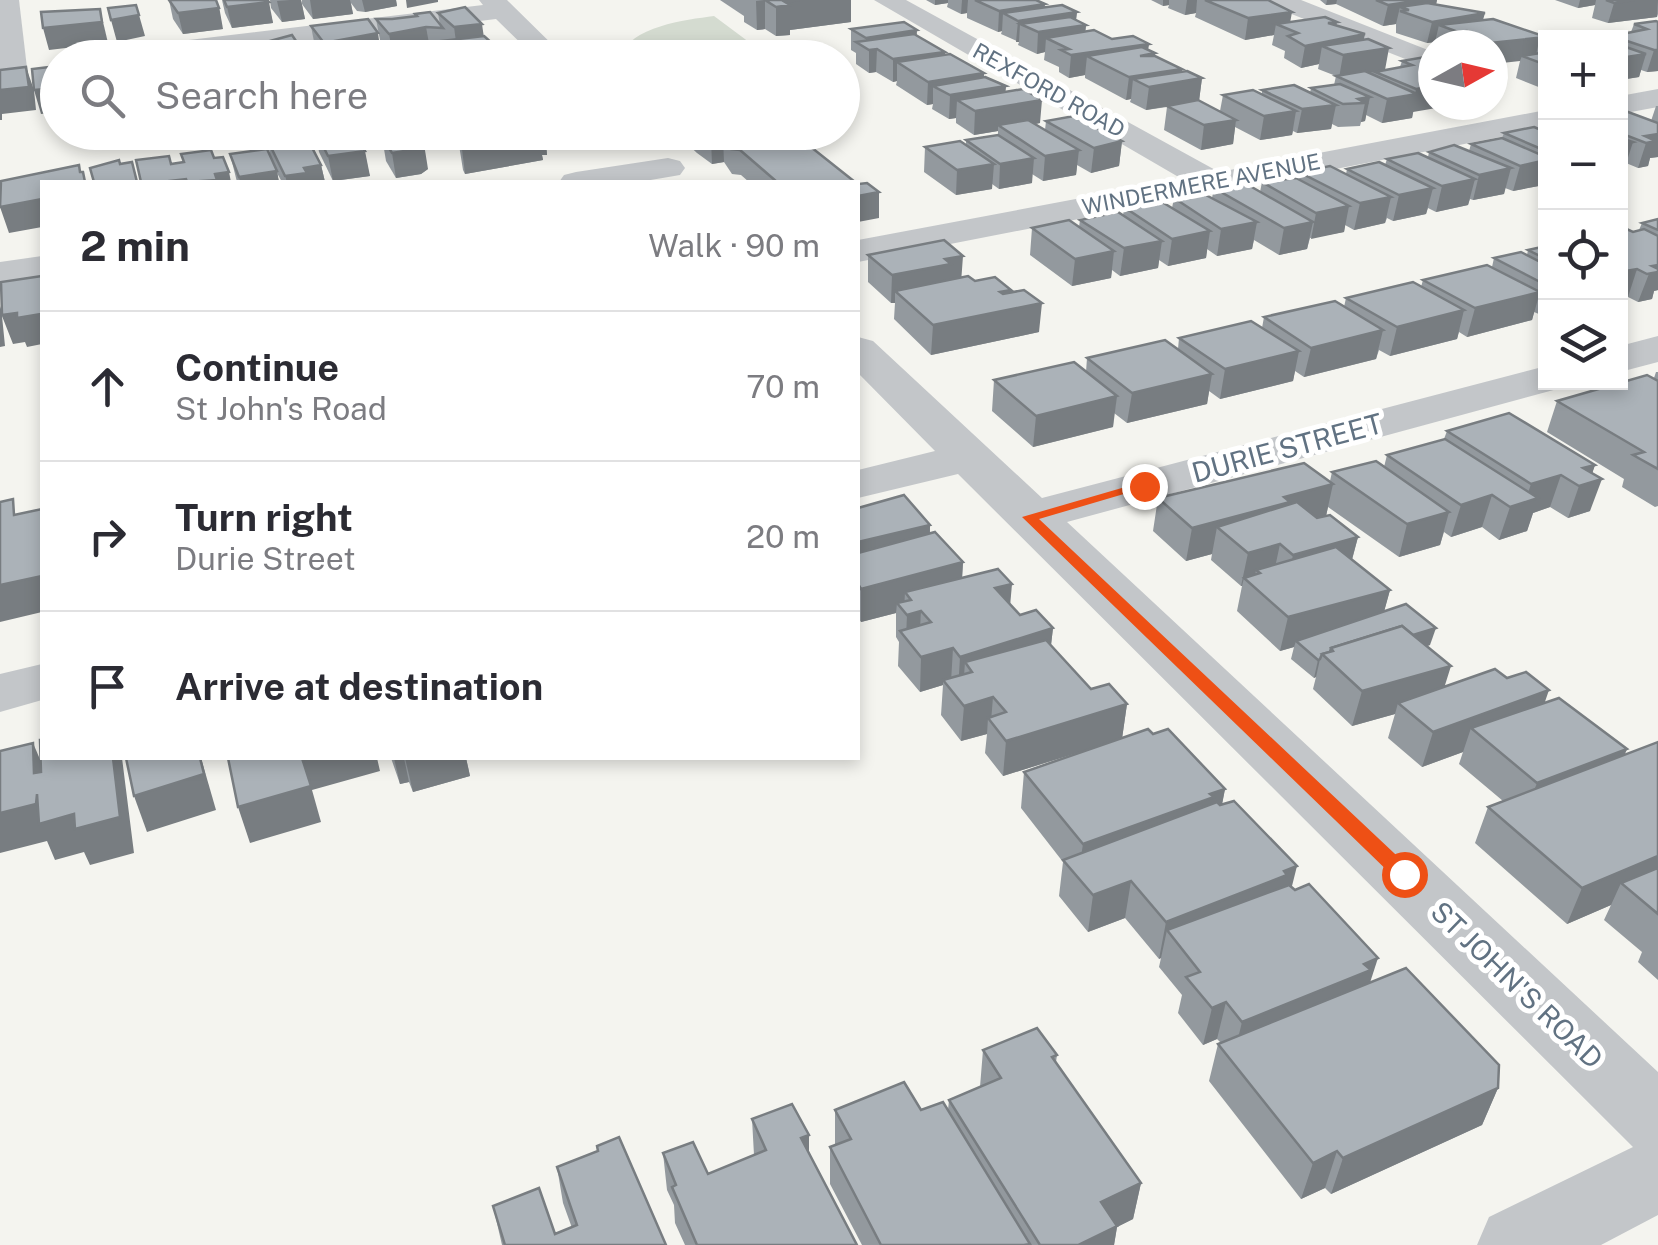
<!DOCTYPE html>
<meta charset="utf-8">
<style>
body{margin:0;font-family:"Public Sans",sans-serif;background:#f2f2f3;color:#2b2b33}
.controls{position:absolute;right:30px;top:30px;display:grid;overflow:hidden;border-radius:0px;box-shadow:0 5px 15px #0003}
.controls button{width:90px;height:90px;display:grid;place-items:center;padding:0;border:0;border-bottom:2px solid #e1e1e2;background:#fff;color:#2b2b33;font:50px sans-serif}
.compass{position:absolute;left:1418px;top:30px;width:90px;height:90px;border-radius:50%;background:#fff;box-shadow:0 5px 15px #0003;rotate:82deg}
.stop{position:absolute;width:30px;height:30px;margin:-22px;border:8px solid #ee5015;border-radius:50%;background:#fff}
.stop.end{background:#ee5015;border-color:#fff;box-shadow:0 2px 10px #0008}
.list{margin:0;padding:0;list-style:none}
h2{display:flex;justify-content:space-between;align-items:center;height:130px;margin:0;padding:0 40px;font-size:42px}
h2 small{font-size:32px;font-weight:400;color:#7c7c81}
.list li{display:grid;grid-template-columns:65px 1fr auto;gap:30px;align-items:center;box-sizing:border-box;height:150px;padding:0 40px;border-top:2px solid #e1e1e2}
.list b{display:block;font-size:38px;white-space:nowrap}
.list p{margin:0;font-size:32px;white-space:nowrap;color:#7c7c81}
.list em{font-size:32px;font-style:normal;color:#7c7c81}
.icon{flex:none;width:55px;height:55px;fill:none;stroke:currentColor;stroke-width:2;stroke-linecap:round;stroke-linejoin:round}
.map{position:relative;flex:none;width:1658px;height:1245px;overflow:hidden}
.search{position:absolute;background:#fff;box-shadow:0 5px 15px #0003;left:40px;top:40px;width:820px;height:110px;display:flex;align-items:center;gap:25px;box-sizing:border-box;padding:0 35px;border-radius:55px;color:#7c7c81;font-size:38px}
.panel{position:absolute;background:#fff;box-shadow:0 5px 15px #0003;left:40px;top:180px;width:820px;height:580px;border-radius:0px}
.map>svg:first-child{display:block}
.green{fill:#d4dbd0}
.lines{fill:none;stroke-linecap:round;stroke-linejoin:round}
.street{fill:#c3c6c9;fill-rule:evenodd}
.wall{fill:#93999e}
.shaded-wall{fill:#787d81}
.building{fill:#abb2b8;stroke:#787d81;stroke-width:2.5}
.route{fill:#ee5015}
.labels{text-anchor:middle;stroke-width:10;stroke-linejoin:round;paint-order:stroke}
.far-street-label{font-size:22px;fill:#617282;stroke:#fff}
.street-label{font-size:28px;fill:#617282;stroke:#fff}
</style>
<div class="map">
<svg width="1658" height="1245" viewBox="0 0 1658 1245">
<rect width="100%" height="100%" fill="#f4f4ef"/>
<path class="green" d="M714 16 765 54 762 57H620C631 26 685 20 714 16Z"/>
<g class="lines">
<g class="street">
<polygon points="0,0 19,0 27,68 23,74 13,77 0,70"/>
<polygon points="479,0 507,0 566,58 536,58 496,19 178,58 91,58 105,50 483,5"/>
<polygon points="874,0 906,0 1219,172 1546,110 1546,128 858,262 858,240 1182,179"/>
<polygon points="1265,0 1301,0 1433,52 1433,70 1269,5"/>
<polygon points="1658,89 1658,107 1620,114 1620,96"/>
<polygon points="668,158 680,161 685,168 680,175 639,182 559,182 564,175 576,172"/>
<polygon points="42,256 42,278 0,286 0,262"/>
<polygon points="1658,336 1658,362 1620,372 1620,346"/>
<polygon points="858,337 873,341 1042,498 1546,366 1546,382 1565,382 1561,388 1067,522 1658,1072 1658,1215 1601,1245 1477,1245 1489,1217 1633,1147 958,474 858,498 858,470 935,451 858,373"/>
<polygon points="42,664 42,700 0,712 0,674"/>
</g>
</g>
<g class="wall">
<polygon points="169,0 223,29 183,34 173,19"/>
<polygon points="222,0 267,0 273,23 232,28 225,13"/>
<polygon points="270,0 301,0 305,19 282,22 271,8"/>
<polygon points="302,0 396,0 397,6 365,12 357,11 351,3 353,14 313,19 302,4"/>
<polygon points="720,0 851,0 851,22 790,30 790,35 776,36 765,29 757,30 744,22 744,16"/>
<polygon points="926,0 1036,0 1044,7 1077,12 1076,20 1086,25 1085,32 1112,39 1149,44 1148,50 1155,53 1155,56 1182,69 1182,71 1202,78 1199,101 1220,111 1223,95 1262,95 1262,90 1310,93 1311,88 1334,85 1336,76 1318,69 1319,64 1301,68 1284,58 1285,51 1272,45 1274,35 1245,40 1195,17 1196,13 1185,15 1168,8 1169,5 1163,6 1151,0 1268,0 1291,22 1337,26 1364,40 1385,70 1400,67 1402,61 1425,57 1412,118 1382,123 1366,115 1365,121 1361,122 1360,126 1338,127 1332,124 1331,129 1297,133 1293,131 1292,135 1260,140 1235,127 1233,144 1201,150 1164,130 1167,107 1146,110 1130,102 1131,99 1126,100 1085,78 1085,75 1069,78 1059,72 1059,67 1044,60 1045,52 1037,54 1018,45 1019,42 1001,34 1002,31 998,32 967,18 967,13 961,14 947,7 948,3 935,5"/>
<polygon points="1320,0 1437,0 1436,4 1483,20 1546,37 1544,45 1546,44 1546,90 1516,78 1520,61 1493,45 1435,45 1435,42 1427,43 1396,33 1396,24 1383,26 1336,4 1326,5"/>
<polygon points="1555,0 1658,0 1658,14 1657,17 1608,23 1592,18 1595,5 1578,8"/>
<polygon points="438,13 483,36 493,47 506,58 435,58 434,49 430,49 393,56 380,40 376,19 392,19 416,16 415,14 440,25"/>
<polygon points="1658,22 1658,71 1647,72 1641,70 1639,77 1620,80 1620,38 1612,38 1612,36 1631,32 1634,24"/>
<polygon points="311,26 381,54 366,58 323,58 315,47"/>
<polygon points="851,29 916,35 945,52 945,55 984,73 984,77 1006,86 1005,92 1040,123 1036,124 1045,130 1046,121 1122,141 1119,166 1091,173 1077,165 1076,175 1043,181 1032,174 1032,183 999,189 992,184 992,189 956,195 924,172 925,147 966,145 966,140 998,135 998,131 974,135 956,123 956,118 949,119 932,109 933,104 927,105 896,85 897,81 893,82 876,72 869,73 856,64 856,53 851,50"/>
<polygon points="1656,106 1658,106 1658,157 1650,158 1648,166 1638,168 1626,163 1625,167 1620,168 1620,109 1651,121"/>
<polygon points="315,132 354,132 370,176 333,181 319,152"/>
<polygon points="462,132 545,132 547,155 542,155 543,160 465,174 463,170 459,145 463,141"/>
<polygon points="828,132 806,136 806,143 855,182 749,182 741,175 732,174 724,162 712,164 697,153 685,142 684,133"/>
<polygon points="1546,132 1546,179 1544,185 1513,191 1505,188 1504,194 1473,200 1470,199 1468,205 1436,212 1428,208 1426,214 1393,221 1387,218 1385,223 1354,230 1345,225 1344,232 1310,238 1307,249 1279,255 1254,240 1252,249 1217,256 1207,249 1206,258 1168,266 1159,260 1158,268 1120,276 1112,270 1111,278 1072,286 1030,255 1032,228 1079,227 1080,220 1123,216 1124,207 1172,208 1174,198 1212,198 1214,188 1260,192 1262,182 1298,179 1299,172 1346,174 1347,169 1385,165 1387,159 1428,157 1429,152 1469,151 1471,144 1502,138 1504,133"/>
<polygon points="266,137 321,165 325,182 282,182 277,173 279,182 237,182 230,154 271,158"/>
<polygon points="382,137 428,169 421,174 396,178 386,161"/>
<polygon points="1658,219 1658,290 1654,291 1652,299 1638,302 1628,297 1620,299 1620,226 1633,232 1639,230 1642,223"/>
<polygon points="1546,246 1546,317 1534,312 1532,320 1467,337 1459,332 1457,339 1390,356 1379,350 1376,359 1304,377 1295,371 1293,381 1220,399 1209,391 1207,404 1127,423 1114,413 1113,427 1033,447 992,411 994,380 1086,372 1087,358 1178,349 1179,338 1262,328 1264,317 1344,307 1346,298 1421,287 1423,280 1492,267 1494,258 1527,255 1528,250"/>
<polygon points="868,255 962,277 1011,292 1039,332 931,355 894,319 895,303 891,303 868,282"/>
<polygon points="1656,372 1658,372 1658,506 1655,507 1622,487 1624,479 1547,432 1557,401 1654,378"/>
<polygon points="1447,431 1595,465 1592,473 1590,511 1568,518 1550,507 1533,513 1527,531 1499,540 1482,527 1451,537 1444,532 1440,545 1399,557 1328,507 1326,516 1358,537 1352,560 1390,590 1384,611 1430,645 1427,646 1445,686 1507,678 1545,703 1627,749 1624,755 1658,742 1658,980 1638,962 1642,952 1604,920 1611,905 1567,924 1475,843 1488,807 1503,801 1459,764 1463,752 1422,767 1388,738 1395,714 1352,726 1313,689 1316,677 1314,678 1291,659 1294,647 1280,651 1237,611 1242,586 1241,586 1211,560 1212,554 1186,561 1153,531 1158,498 1330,481 1332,472 1384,467 1387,455 1444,439"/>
<polygon points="858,508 930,525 930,533 963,562 962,578 1010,604 1020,615 1053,628 1051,645 1091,689 1127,704 1122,738 1153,734 1225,789 1222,805 1370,983 1498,1088 1482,1125 1331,1194 1325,1188 1301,1199 1209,1081 1218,1044 1221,1043 1217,1039 1203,1045 1178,1013 1182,995 1159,967 1161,958 1159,959 1125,918 1088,932 1059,896 1063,862 1021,808 1024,772 1102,745 1003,776 985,753 987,734 961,741 941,715 943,685 920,692 898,666 899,642 896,637 896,613 861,622 858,618"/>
<polygon points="391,758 466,758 470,776 413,792 409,782 400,784"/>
<polygon points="983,1050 1057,1055 1056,1062 1141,1183 1133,1219 1117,1227 1114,1245 862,1245 830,1184 830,1147 835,1145 835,1110 948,1110 949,1100 980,1087"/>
<polygon points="752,1119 809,1152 857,1245 685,1245 675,1223 674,1205 667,1190 663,1153 708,1174 754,1155"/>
<polygon points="557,1167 666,1245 502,1245 493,1206 555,1234 572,1228 563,1203"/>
</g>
<g class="shaded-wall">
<polygon points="290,0 301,0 305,19 282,22 277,1"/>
<polygon points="310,0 350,0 353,14 313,19"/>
<polygon points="362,0 396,0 397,6 365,12"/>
<polygon points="406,0 438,0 438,2 407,8"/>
<polygon points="765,0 765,29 757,30 756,1"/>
<polygon points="799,0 851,0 851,22 790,30 790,35 776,36 776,7 785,2"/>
<polygon points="935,0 948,0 948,3 935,5"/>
<polygon points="962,0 968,0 967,13 961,14"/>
<polygon points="1163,0 1169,0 1169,5 1163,6"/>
<polygon points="1187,0 1197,0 1196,13 1185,15"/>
<polygon points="1327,0 1337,0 1336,4 1326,5"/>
<polygon points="1422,0 1437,0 1433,18 1400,7 1396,24 1383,26 1388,5"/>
<polygon points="1580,0 1596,0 1595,5 1578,8"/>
<polygon points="1634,0 1658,0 1657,17 1608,23 1614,3"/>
<polygon points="269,2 273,23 232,28 227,7"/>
<polygon points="1045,4 1044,17 1077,12 1075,27 1086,25 1084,47 1046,38 1045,52 1037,54 1038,32 1020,24 1019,42 1016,42 1018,21 1003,13 1002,31 998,32 999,11"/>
<polygon points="219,6 223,29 183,34 178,13"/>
<polygon points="100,9 108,43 49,50 43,28"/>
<polygon points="1292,12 1289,29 1276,24 1274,35 1245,40 1248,18"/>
<polygon points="1485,13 1479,34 1467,31 1463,45 1455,45 1458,32 1439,25 1435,42 1427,43 1432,22"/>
<polygon points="139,15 145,36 117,42 111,20"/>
<polygon points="1337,22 1334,40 1365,34 1361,52 1389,48 1385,70 1339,78 1343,55 1322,46 1319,64 1301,68 1305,46 1328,23"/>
<polygon points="482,24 485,45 457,49 454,27"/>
<polygon points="426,27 430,49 393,56 389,34"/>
<polygon points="917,30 916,52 877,49 876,72 869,73 869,50 866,48 866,38"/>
<polygon points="378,33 381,54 366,58 327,58 324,43"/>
<polygon points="1546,37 1543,47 1538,46 1535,59 1522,56 1520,61 1493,64 1493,45 1490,45 1490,43"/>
<polygon points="493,44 494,58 443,53 443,58 441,58 440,51"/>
<polygon points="1149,44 1147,54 1155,53 1153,73 1182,69 1181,82 1202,78 1199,101 1146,110 1149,87 1133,79 1131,99 1126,100 1129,77 1087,56 1085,75 1069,78 1071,55"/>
<polygon points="1654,50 1658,50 1658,71 1647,72"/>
<polygon points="945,52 944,74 897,62 897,81 893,82 893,59"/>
<polygon points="1646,54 1639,77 1620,80 1620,58"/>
<polygon points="26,67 34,90 36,110 2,114 2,120 0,120 0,90"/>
<polygon points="984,73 983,90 1006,86 1004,106 1042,100 1040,123 1005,129 998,125 998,131 974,135 975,111 957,100 956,118 949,119 950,95 933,86 933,104 927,105 928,82"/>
<polygon points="1433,86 1433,105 1454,105 1413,112 1412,118 1382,123 1387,99 1415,94 1416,89"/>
<polygon points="58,88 58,112 41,114 34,90"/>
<polygon points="1370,97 1365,121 1361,122 1365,103 1358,99"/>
<polygon points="1336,105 1331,129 1297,133 1302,109"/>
<rect x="842" y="106" width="4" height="24"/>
<polygon points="1296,111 1292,135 1260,140 1264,116"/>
<polygon points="1236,120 1233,144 1201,150 1204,125"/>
<polygon points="486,132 545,132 547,155 542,155 543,160 465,174 462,149"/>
<polygon points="786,132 828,132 806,136 806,149"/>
<polygon points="1658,134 1658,157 1650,158 1648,166 1638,168 1646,143 1645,136"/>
<polygon points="723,138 724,162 712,164 711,139"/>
<polygon points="1122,141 1119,166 1091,173 1094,148"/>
<polygon points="1633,142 1625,167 1620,168 1620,145"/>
<polygon points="424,144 428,169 421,174 396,178 392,153"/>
<polygon points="1079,150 1076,175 1043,181 1045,156"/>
<polygon points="365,151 370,176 333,181 328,156"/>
<polygon points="1034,158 1032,183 999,189 1000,164"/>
<polygon points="1546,160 1544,185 1513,191 1520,166"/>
<polygon points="994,164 992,189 956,195 957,170"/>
<polygon points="321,165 325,182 287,182 285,176 304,168"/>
<polygon points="1511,168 1504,194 1473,200 1479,175"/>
<polygon points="277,171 279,182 240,182 239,177"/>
<polygon points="229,172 231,182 201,182 215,174"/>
<polygon points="1475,179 1468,205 1436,212 1442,186"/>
<polygon points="1433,188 1426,214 1393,221 1399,195"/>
<polygon points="879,192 879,218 858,222 858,196"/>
<polygon points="1391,197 1385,223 1354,230 1360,203"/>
<polygon points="42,199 42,227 9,233 0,207"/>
<polygon points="1349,206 1344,232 1311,239 1316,213"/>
<polygon points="1257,222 1252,249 1217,256 1221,229"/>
<polygon points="1313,222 1307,249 1279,255 1284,228"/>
<polygon points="1210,231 1206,258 1168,266 1172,239"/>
<polygon points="1162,241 1158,268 1120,276 1124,248"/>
<polygon points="1114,251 1111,278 1072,286 1075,259"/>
<polygon points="963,256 961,283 895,291 895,303 891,303 892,275 945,259"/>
<polygon points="1658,265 1658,290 1654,291 1652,299 1638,302 1652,266"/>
<polygon points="1637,269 1628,297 1620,299 1621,273"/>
<polygon points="1011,290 1010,310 1042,303 1039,332 931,355 933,325 1000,292"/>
<polygon points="1540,292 1532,320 1467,337 1475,308"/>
<polygon points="0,306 2,312 41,314 42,344 27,347 25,342 13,344 2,316 5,346 0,347"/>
<polygon points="1464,310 1457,339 1390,356 1397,327"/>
<polygon points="1383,330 1376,359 1304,377 1311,348"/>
<polygon points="1299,351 1293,381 1220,399 1225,369"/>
<polygon points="1212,374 1207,404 1127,423 1132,393"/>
<polygon points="1117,396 1113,427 1033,447 1036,416"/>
<polygon points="1595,465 1589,483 1602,479 1590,511 1568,518 1579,486 1583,468"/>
<polygon points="1561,475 1550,507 1533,513 1527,531 1499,540 1510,507 1525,502 1531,484"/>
<polygon points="1333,484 1326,516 1283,534 1217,527 1212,554 1186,561 1192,528 1284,497"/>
<polygon points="1492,495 1482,527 1451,537 1461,505"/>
<polygon points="1449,512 1440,545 1399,557 1407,524"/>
<polygon points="930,525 929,558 858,575 858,542"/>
<polygon points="1358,537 1349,570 1286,588 1293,555"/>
<polygon points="1280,544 1273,577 1256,570 1254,582 1244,578 1242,586 1241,586 1248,553"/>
<polygon points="963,562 961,596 905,592 904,611 897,603 896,613 861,622 861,589"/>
<polygon points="42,576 42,612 0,622 0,585"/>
<polygon points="1012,584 1009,618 995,588"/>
<polygon points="1390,590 1381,623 1296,641 1294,647 1280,651 1288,617"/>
<polygon points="921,611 919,645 906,638 907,615"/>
<polygon points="1053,628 1049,662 972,672 965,662 963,690 958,691 960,657"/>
<polygon points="1436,628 1430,645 1344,674 1336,661"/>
<polygon points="953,648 951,682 943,680 943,685 920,692 921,657"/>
<polygon points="1320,659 1316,677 1314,678 1318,660"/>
<polygon points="1451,666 1440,701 1398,703 1395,714 1352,726 1362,691"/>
<polygon points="1549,690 1537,725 1471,728 1463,752 1422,767 1433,732"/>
<polygon points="993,697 991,722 988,718 987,734 961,741 964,706"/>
<polygon points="1127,704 1122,739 1003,776 1006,741"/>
<polygon points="33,743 48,778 34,773"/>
<polygon points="1627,749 1612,785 1523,819 1537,783"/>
<polygon points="113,758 122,758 134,853 90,865 84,852 55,860 47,841 0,853 0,813"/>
<polygon points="201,758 216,810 147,832 134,796"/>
<polygon points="302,758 377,758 380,771 312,790 321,822 250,843 238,807"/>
<polygon points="394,758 404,758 409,782 400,784"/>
<polygon points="405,758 466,758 470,776 413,792"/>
<polygon points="1225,789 1218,824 1078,877 1083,844"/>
<polygon points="1658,856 1658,885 1621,883 1611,905 1567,924 1582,888"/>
<polygon points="1297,866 1288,902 1167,930 1161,958 1159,959 1166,922"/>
<polygon points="1131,881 1125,918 1088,932 1093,895"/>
<polygon points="1378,958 1366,995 1233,1059 1242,1022"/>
<polygon points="1226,1002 1217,1039 1203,1045 1212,1008"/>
<polygon points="1498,1088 1482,1125 1331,1194 1343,1158"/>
<polygon points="809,1135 809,1172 801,1138"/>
<polygon points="1337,1151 1325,1188 1301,1199 1313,1163"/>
<polygon points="1141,1183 1133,1219 1117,1227 1114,1245 1078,1245 1101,1202"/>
</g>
<g class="building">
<polygon points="169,0 216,0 219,8 178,13"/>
<polygon points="224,0 267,0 269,2 227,7"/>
<polygon points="765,0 799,0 785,2 790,5 776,7"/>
<polygon points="975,0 1036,0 1045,4 999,11"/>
<polygon points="1205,0 1268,0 1292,12 1248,18"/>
<polygon points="1376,0 1422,0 1388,5"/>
<polygon points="1606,0 1634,0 1614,3"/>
<polygon points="1427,3 1485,13 1432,22 1400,11 1409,10 1400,7"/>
<polygon points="136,5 139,15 111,20 108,8"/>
<polygon points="1062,5 1077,12 1018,21 1003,13"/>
<polygon points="465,7 482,24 454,27 438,13"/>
<polygon points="100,9 102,22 43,28 41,12"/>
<polygon points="430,12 443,28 426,27 389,34 376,19 392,19 417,16 415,14"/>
<polygon points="1070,17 1086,25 1038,32 1020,24"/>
<polygon points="1325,17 1337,22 1328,23 1365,34 1305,46 1288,36 1298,33 1276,24"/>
<polygon points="368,19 378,33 324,43 311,26"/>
<polygon points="1493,19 1546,37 1490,43 1469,35 1476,34 1467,31 1458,32 1439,25"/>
<polygon points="1656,21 1658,22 1658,50 1654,50 1612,36 1647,29 1634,24"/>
<polygon points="904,22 917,30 866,38 851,29"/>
<polygon points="1094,30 1112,39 1133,36 1149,44 1071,55 1061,50 1069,49 1046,38"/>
<polygon points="914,34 945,52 893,59 877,49 869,50 856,42"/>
<polygon points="292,35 306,56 224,58 219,46 259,44"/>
<polygon points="484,36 493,44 440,51 433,42"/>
<polygon points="1368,39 1389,48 1343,55 1322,46"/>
<polygon points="1620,45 1646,54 1620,58"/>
<polygon points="496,47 506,58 447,58 443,53"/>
<polygon points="1142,47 1155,53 1140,56 1155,56 1182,69 1129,77 1087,56"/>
<polygon points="183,48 187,58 157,58 155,52"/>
<polygon points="186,48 213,48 217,58 190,58"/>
<polygon points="1546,52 1546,65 1522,56"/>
<polygon points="145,53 147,58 109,58"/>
<polygon points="950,54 984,73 928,82 897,62"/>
<polygon points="1425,57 1433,61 1433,86 1416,89 1375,72 1412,65 1402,61"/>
<polygon points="58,66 58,88 34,90 32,69"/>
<polygon points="26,67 29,87 0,90 0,70"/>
<polygon points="1187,71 1202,78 1149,87 1133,79"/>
<polygon points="1365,71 1417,94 1387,99 1336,76"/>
<polygon points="985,77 1006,86 950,95 933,86"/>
<polygon points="1340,84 1370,97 1358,99 1365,103 1343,104 1311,88"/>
<polygon points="1294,85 1336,105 1302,109 1262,90"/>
<polygon points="1023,89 1042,100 975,111 957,100"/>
<polygon points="1253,90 1296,111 1264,116 1223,95"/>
<polygon points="1198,100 1236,120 1204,125 1167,106"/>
<polygon points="1620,109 1658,123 1658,134 1645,136 1656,141 1646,143 1620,133"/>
<polygon points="1074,116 1122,141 1094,148 1046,121"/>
<polygon points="1028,120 1079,150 1045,156 998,125"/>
<polygon points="1534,127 1546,132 1546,151 1504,133"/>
<polygon points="295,132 304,132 321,165 304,168 307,173 285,176 266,137"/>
<polygon points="316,132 354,132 365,151 328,156"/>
<polygon points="416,132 424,144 417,149 392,153 382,137 382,133"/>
<polygon points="462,132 537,132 540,136 462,149 459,145 466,138"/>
<polygon points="701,132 792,132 855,182 777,182 740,150 731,149 723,138 711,139"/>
<polygon points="998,135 1034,158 1000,164 966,140"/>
<polygon points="1502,138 1546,157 1546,160 1520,166 1471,144"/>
<polygon points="1620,138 1633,142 1620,145"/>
<polygon points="960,141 994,164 957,170 925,147"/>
<polygon points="1454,145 1511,168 1479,175 1429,152"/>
<polygon points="267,149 277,171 239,177 230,154"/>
<polygon points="211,150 214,158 223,157 229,172 215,174 217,180 187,182 186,179 170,181 171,182 141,182 136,160 169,156 171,164 184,162 181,154"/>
<polygon points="1418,153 1475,179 1442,186 1387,159"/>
<polygon points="119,160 120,164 132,162 137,182 94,182 90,168"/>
<polygon points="1379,162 1433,188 1399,195 1347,169"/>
<polygon points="79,165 80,172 83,172 85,182 42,182 42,199 0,207 1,181"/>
<polygon points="1330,166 1391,197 1360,203 1299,172"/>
<polygon points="1296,178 1349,206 1316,213 1262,182"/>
<polygon points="1243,182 1313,222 1284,228 1214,188"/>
<polygon points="867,183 879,192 858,196 858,184"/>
<polygon points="1202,193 1257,222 1221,229 1174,198"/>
<polygon points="1162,202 1210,231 1172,239 1124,207"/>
<polygon points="1118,212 1162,241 1124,248 1080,220"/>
<polygon points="1658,219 1658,230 1642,223"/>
<polygon points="1069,220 1114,251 1075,259 1032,228"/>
<polygon points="1620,226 1633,232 1644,229 1658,236 1658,265 1652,266 1658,269 1658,272 1647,274 1637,269 1620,272"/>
<polygon points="944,240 963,256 945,259 951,264 892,275 868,255"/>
<polygon points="1546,246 1546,259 1528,250"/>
<polygon points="1521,252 1546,265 1546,285 1494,258"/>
<polygon points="1487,265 1540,292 1475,308 1423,280"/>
<polygon points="42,276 42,318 41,318 41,314 17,318 17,313 2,315 1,282"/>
<polygon points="968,276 975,281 995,277 1011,290 1000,292 1003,294 1024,290 1042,303 933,325 895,291"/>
<polygon points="1413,282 1464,310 1397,327 1346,298"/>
<polygon points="1335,301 1383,330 1311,348 1264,317"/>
<polygon points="1251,321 1299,351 1225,369 1179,338"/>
<polygon points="1165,340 1212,374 1132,393 1087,358"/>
<polygon points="1074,362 1117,396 1036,416 994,380"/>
<polygon points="1647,375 1658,381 1658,469 1633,455 1644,452 1557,401"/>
<polygon points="1509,413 1595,465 1583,468 1602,479 1579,486 1561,475 1531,484 1447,431"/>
<polygon points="1445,439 1538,498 1510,507 1492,495 1461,505 1387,455"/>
<polygon points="1376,461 1449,512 1407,524 1332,472"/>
<polygon points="1304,463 1333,484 1284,497 1290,502 1192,528 1158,498"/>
<polygon points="904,495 930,525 858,542 858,508"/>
<polygon points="13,499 14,515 42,509 42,576 0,585 0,502"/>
<polygon points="1297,502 1317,518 1330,515 1358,537 1293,555 1280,544 1248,553 1217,527"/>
<polygon points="935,532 963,562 861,589 858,584 858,553"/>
<polygon points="1336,547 1390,590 1288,617 1244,578 1260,573 1256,570"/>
<polygon points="998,569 1012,584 995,588 1020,615 1036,610 1053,628 960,657 953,648 921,657 900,631 931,622 921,611 907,615 897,603 911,600 905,592"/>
<polygon points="1406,604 1436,628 1413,635 1402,626 1331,648 1330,652 1322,654 1320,659 1318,660 1296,641"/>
<polygon points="1402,626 1451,666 1362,691 1322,654 1333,651 1331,648"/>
<polygon points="1046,640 1091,689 1109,684 1127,704 1006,741 988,718 1006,712 993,697 964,706 943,680 972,672 965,662"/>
<polygon points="1495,669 1507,678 1526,672 1549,690 1433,732 1398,703"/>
<polygon points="1559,698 1627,749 1537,783 1471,728"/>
<polygon points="1148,729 1153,734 1168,729 1225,789 1210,794 1214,797 1083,844 1024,772"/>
<polygon points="40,740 42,740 42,758 113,758 120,817 75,829 74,814 39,824 37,794 36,804 0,813 0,751 33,743 34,773 41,772"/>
<polygon points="1658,742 1658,856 1582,888 1488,807"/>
<polygon points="126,758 200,758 204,774 134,796"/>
<polygon points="228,758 302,758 311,786 238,807"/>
<polygon points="1234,801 1297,866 1284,871 1287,875 1166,922 1131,881 1093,895 1063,860 1217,802 1220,805"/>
<polygon points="1658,868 1658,914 1621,883"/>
<polygon points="1309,884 1378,958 1364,964 1371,970 1242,1022 1226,1002 1212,1008 1186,977 1200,972 1167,930 1289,885 1295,890"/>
<polygon points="1406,968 1499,1065 1498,1088 1343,1158 1337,1151 1313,1163 1218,1044"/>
<polygon points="1037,1028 1057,1055 1052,1057 1141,1183 1101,1202 1117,1226 1078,1245 1040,1245 949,1100 1001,1078 983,1050"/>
<polygon points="904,1082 921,1110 943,1102 1030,1244 1024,1245 881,1245 830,1147 851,1139 835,1110"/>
<polygon points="792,1104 809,1135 801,1138 857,1245 697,1245 672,1187 676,1185 663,1153 693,1142 708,1174 766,1150 752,1119"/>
<polygon points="619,1137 666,1245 505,1245 493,1206 539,1188 555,1234 577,1225 557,1167 598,1151 597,1146"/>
</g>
<polygon class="route" points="1139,483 1151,486 1039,519 1411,869 1411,880 1397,880 1022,517"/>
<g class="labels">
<g class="far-street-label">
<text transform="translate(1049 90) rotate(29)" y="8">REXFORD ROAD</text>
<text transform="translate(1201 184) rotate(-11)" y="8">WINDERMERE AVENUE</text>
</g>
<g class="street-label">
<text transform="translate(1287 448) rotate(-15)" y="10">DURIE STREET</text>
<text transform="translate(1517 985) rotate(44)" y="10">ST JOHN'S ROAD</text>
</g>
</g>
</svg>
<div class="controls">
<button>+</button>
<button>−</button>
<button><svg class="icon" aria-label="locate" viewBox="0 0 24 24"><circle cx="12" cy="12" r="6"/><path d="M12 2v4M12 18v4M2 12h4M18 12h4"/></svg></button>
<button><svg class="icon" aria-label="layers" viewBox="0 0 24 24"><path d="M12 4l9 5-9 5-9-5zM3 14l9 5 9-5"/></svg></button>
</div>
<svg class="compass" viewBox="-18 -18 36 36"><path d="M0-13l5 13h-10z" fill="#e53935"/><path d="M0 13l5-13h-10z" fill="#7c7c81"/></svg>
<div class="stop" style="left:1404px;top:874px"></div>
<div class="stop end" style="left:1144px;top:486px"></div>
<div class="search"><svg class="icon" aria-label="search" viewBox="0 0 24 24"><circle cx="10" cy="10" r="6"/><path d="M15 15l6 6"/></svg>Search here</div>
<section class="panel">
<h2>2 min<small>Walk · 90 m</small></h2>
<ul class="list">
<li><svg class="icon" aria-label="ahead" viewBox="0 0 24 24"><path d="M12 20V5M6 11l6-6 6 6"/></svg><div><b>Continue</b><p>St John's Road</p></div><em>70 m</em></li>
<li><svg class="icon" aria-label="right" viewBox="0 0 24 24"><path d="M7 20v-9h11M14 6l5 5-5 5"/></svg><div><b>Turn right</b><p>Durie Street</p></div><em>20 m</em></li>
<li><svg class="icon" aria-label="arrive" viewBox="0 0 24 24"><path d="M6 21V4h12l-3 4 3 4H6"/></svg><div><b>Arrive at destination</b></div></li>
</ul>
</section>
</div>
